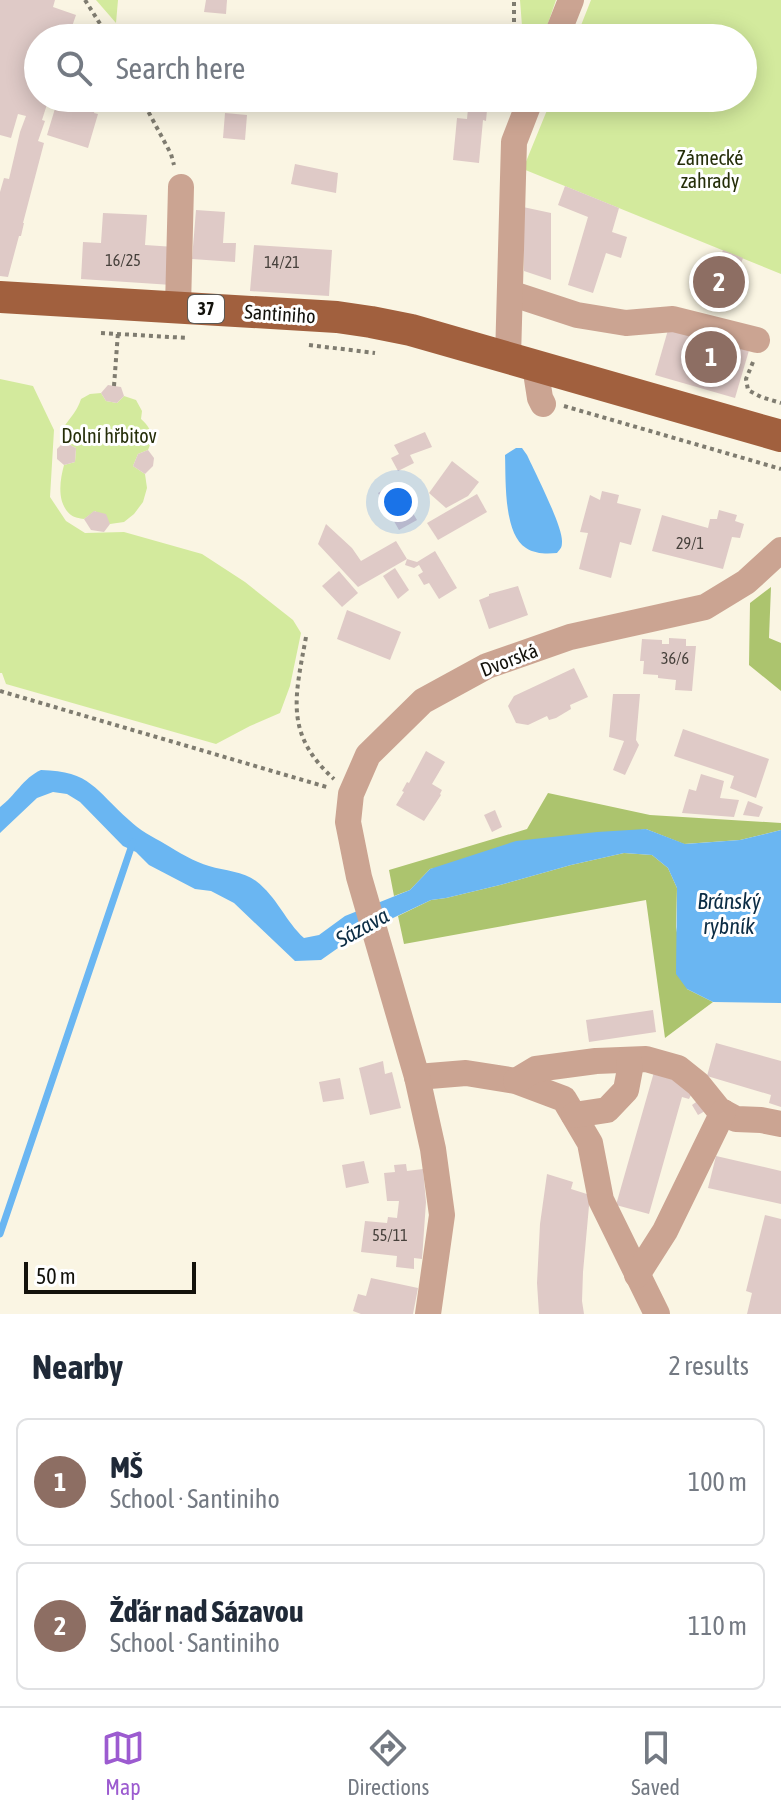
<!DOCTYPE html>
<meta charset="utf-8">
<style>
body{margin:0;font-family:"Asap Condensed",sans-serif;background:#f2f2f3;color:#1f2937}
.scale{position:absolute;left:24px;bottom:20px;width:172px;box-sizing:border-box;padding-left:8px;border:4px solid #13120c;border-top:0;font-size:22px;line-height:28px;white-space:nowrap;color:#13120c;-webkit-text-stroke:6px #fff;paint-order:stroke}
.you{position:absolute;left:398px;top:502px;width:28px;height:28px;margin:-20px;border:6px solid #fff;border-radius:50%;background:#1a73e8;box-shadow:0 0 0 12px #1a73e833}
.badge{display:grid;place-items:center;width:52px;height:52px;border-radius:50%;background:#9c5bd0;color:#fff;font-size:26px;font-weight:700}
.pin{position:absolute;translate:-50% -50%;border:4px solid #fff;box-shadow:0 2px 8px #0006}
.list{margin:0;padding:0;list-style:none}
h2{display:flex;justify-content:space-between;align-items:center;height:104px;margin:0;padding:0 32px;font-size:34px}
h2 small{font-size:26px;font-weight:400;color:#747a83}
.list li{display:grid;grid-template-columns:52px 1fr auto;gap:24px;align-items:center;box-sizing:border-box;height:128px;margin:0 16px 16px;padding:0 16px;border:2px solid #e0e1e3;border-radius:12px}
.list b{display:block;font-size:30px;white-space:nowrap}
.list p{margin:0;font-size:26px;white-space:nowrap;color:#747a83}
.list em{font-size:26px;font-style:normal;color:#747a83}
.icon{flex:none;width:44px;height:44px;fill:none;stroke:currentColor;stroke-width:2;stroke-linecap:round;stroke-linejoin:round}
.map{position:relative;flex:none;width:781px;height:1314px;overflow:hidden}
.search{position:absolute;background:#fff;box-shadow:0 4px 20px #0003;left:24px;right:24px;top:24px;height:88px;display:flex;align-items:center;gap:20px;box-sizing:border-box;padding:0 28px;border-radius:44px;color:#747a83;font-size:30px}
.sheet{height:392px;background:#fff}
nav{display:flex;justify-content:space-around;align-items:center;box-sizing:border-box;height:112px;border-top:2px solid #e0e1e3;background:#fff;font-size:22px;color:#747a83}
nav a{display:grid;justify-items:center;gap:4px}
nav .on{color:#9c5bd0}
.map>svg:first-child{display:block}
.green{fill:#d3ea9d}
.forest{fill:#acc46e}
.water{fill:#6ab6f2}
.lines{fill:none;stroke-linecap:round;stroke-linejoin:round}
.stream{stroke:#6ab6f2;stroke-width:7}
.building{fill:#dfcac7}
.path{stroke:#7f7c70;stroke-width:4;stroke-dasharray:4 4;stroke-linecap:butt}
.minor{stroke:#cba492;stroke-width:26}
.major{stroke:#a1603e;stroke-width:32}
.labels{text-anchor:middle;stroke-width:6;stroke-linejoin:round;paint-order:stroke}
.number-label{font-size:16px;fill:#46403b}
.shield{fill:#fff;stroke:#5a5955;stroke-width:2}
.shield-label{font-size:18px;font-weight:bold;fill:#13120c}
.park-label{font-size:20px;fill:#252e09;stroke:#fff}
.street-label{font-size:20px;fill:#13120c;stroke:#fff}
.water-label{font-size:22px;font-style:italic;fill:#0b2c44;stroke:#fff}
</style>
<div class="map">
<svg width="781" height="1314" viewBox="0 0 781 1314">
<rect width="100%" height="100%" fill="#faf5e3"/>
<g class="green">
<polygon points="96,0 118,0 116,23"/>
<polygon points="520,0 556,0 543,38 520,38 522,26"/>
<polygon points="591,0 781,0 781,274 523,169 552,98 743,98 743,38 576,38"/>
<polygon points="0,379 33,386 54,430 50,497 66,521 85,533 124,532 202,554 245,582 293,620 301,633 290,686 280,713 250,726 216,744 6,684 2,673 0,673"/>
<path d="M101 393 106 401 117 403 124 396 136 400 142 411 141 419C152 429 154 436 148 450L138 454 133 466 145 474 147 488 143 502 134 514 124 522 110 524 95 511 84 519C79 518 75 518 71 515 56 503 60 480 64 465L75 462 76 448 64 442 61 434C67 418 75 417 81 399L90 394Z"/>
</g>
<g class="forest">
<polygon points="771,587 769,638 781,643 781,691 749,665 750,603"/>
<polygon points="548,793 650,815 781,823 781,830 740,840 684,844 646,829 430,869 410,890 394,896 389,870 527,829"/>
<polygon points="624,853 652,855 668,868 677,888 676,927 687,989 713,1002 665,1038 646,900 404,944 398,916 431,900 446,898 500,885 571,865"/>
</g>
<g class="water">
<path d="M516 448H522L527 455C535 472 562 525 562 541 562 548 561 548 557 553 547 554 535 554 526 548 503 534 506 478 505 455Z"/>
<path d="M41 770C91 771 95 790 129 820 139 830 153 837 165 844 178 852 195 862 209 866 225 871 243 871 256 881 277 897 286 922 304 938L319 935 345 916 410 890 430 869 516 841 597 832 646 829 685 844 740 840 781 830V1003L713 1002 687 989 676 974 677 888 668 868 652 855 624 853 571 865 500 885 446 898 431 900 355 936 321 960 295 961 234 903 211 891 195 889 149 865 136 852 123 846 80 802 67 794 53 792 37 798 0 833V807C15 796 23 778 41 770Z"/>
</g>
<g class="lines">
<polyline class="stream" points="0,1234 133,842"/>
</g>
<g class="building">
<polygon points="0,0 55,0 53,7 76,15 68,38 38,38 38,98 49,98 42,120 45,121 38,141 44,143 23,223 24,223 21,236 19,236 8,277 0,276 0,192 4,178 9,179 20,132 26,116 18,114 11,138 0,135"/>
<polygon points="206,0 227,0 226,14 204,12"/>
<polygon points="71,98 85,98 97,102 94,113 98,114 88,148 47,135 57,102 69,106"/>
<polygon points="469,98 488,99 486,121 483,120 479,163 453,160 457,118 467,119"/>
<polygon points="225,113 247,115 245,140 223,138"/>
<polygon points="295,164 338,173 336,193 291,184"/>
<polygon points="565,186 619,208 612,232 627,237 621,258 606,253 593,293 568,285 588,217 558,205"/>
<polygon points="523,207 551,213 551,280 524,271"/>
<polygon points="196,210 225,212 223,243 236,243 235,262 192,259"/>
<polygon points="103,213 147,215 145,245 175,247 172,285 81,279 83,242 101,243"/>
<polygon points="254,245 332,250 329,296 250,291"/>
<polygon points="723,250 743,258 739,269 719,261"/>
<polygon points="670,323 750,347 735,398 655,375"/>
<polygon points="108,385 121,387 124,396 117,403 106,401 101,393"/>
<polygon points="425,432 432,447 410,455 414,463 398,471 391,458 399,454 394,445"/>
<polygon points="64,442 76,448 75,462 64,465 57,459 57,449"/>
<polygon points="148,450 154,458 153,466 145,474 133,466 138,454"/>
<polygon points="452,461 479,482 468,496 446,508 429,493"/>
<polygon points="396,483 404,498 411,495 417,506 411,510 417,520 399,530 378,493"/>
<polygon points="602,491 619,495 617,503 641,509 631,545 620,542 611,578 579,569 588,533 580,532 590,495 600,500"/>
<polygon points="477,494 487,512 438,540 427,523"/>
<polygon points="719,510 737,515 735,521 744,524 740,538 732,537 723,569 652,551 662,515 708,528 710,519 717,519"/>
<polygon points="94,511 106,514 110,524 104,532 91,530 84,519"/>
<polygon points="326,524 352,548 361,561 396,541 407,559 417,562 435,551 457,588 439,599 429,583 424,585 418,575 423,572 419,565 414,568 405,565 407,559 358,587 318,544"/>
<polygon points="395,568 409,590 398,599 383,576"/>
<polygon points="339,571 358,593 342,607 322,586"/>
<polygon points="518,586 528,615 489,629 479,600 489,596 489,594"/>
<polygon points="347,610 401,632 390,660 337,639"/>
<polygon points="669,638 686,639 686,646 696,646 692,691 675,690 676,680 658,678 658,675 643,674 644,661 640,661 642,639 662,640 662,644 669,644"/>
<polygon points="574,668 588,697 570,705 571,709 556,718 549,720 547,716 528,725 516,723 508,706 514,696"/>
<polygon points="613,694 640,694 636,740 639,745 625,775 613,770 624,741 609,737"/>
<polygon points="683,729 769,759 756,798 730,788 734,776 674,756"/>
<polygon points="426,751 445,762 432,784 442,790 440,794 441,795 424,821 396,805 404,792 402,791 407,782 409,783"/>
<polygon points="701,774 724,781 720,798 739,800 734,817 682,813 689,789 696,791"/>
<polygon points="748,801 763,807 759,817 743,815"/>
<polygon points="495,810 502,827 492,832 484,815"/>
<polygon points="653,1010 656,1032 589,1042 586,1020"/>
<polygon points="716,1043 781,1061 781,1107 769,1103 771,1095 707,1076"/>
<polygon points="383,1061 385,1074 392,1072 401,1108 370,1115 359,1068"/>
<polygon points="654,1072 695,1087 689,1099 682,1097 649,1214 616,1205"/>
<polygon points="340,1078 344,1099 323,1102 319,1082"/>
<polygon points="699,1100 705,1111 698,1115 692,1105"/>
<polygon points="716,1156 781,1171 781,1204 708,1188"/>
<polygon points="364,1161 369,1183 346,1188 342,1165"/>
<polygon points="406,1164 407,1171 423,1169 426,1202 422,1259 414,1258 414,1269 396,1267 397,1256 361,1252 365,1221 387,1223 388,1217 397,1218 399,1201 387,1201 384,1173 395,1172 394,1165"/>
<polygon points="547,1174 573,1182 571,1189 590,1195 583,1272 582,1301 584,1314 539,1314 537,1283 540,1224"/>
<polygon points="765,1215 781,1219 781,1314 747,1314 752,1293 746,1291"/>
<polygon points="371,1278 418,1288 413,1314 361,1314 353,1311 358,1294 366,1296"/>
</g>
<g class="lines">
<g class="path">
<polyline points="85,0 109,38"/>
<polyline points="514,38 514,0"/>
<polyline points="141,98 171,154 174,165"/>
<polyline points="101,333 188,338"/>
<polyline points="309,345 375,353"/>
<polyline points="753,362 746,379 748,390 761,397 781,403"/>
<polyline points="114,386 118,332"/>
<polyline points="564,406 781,469"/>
<path d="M306 637C295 697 284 734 334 779"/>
<polyline points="0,691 330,788"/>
</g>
<g class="minor">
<polyline points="556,38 571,0"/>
<polyline points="510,293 577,315 626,323 673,319 757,340"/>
<polyline points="178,307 181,187"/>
<polyline points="508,358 514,142 531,98"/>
<polyline points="535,366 540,398 543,404"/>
<polyline points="417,1077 466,1073 516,1081 564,1099 590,1143 601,1200 657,1314"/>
<polyline points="516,1081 536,1069 596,1061 646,1059 678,1068 698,1084 719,1110 736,1119 761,1120 781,1124"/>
<polyline points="574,1115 607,1110 626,1090 630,1069 629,1060"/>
<polyline points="637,1275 665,1231 723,1112"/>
<polyline points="428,1314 442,1215 433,1149 417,1077 359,877 348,822 351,794 368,755 423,701 487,666 570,637 705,607 746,582 781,550"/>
</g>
<polyline class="major" points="0,297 337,317 371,322 411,330 781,436"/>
</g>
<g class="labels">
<g class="number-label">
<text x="123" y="266">16/25</text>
<text x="282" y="268">14/21</text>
<text x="690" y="549">29/1</text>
<text x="675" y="664">36/6</text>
<text x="390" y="1241">55/11</text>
</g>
<rect class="shield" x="188" y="295" width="36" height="28" rx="6"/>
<g class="shield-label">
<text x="206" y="315">37</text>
</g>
<g class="park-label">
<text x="710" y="165">Zámecké<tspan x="710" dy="23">zahrady</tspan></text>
<text x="109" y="443">Dolní hřbitov</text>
</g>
<g class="street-label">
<text transform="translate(280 314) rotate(4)" y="7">Santiniho</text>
<text transform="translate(509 660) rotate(-21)" y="7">Dvorská</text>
</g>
<g class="water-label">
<text x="729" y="909">Bránský<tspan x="729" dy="25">rybník</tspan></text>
<text transform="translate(362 927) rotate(-29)" y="8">Sázava</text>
</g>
</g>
</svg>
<div class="scale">50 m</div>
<div class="you"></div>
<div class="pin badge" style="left:711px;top:357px;background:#8d6e63">1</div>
<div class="pin badge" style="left:719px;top:282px;background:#8d6e63">2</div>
<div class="search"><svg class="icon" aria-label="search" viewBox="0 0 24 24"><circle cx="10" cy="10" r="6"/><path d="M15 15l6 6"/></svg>Search here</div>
</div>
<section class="sheet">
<h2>Nearby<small>2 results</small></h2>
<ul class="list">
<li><span class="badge" style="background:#8d6e63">1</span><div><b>MŠ</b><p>School · Santiniho</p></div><em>100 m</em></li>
<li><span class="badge" style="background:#8d6e63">2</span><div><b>Žďár nad Sázavou</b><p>School · Santiniho</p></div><em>110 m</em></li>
</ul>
</section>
<nav>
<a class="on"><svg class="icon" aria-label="map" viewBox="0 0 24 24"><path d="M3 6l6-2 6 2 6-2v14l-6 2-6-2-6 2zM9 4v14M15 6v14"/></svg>Map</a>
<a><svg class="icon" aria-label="directions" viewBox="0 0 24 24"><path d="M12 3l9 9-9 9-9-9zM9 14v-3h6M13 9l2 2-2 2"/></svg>Directions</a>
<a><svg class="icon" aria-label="saved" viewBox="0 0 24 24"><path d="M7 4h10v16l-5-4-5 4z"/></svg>Saved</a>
</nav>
